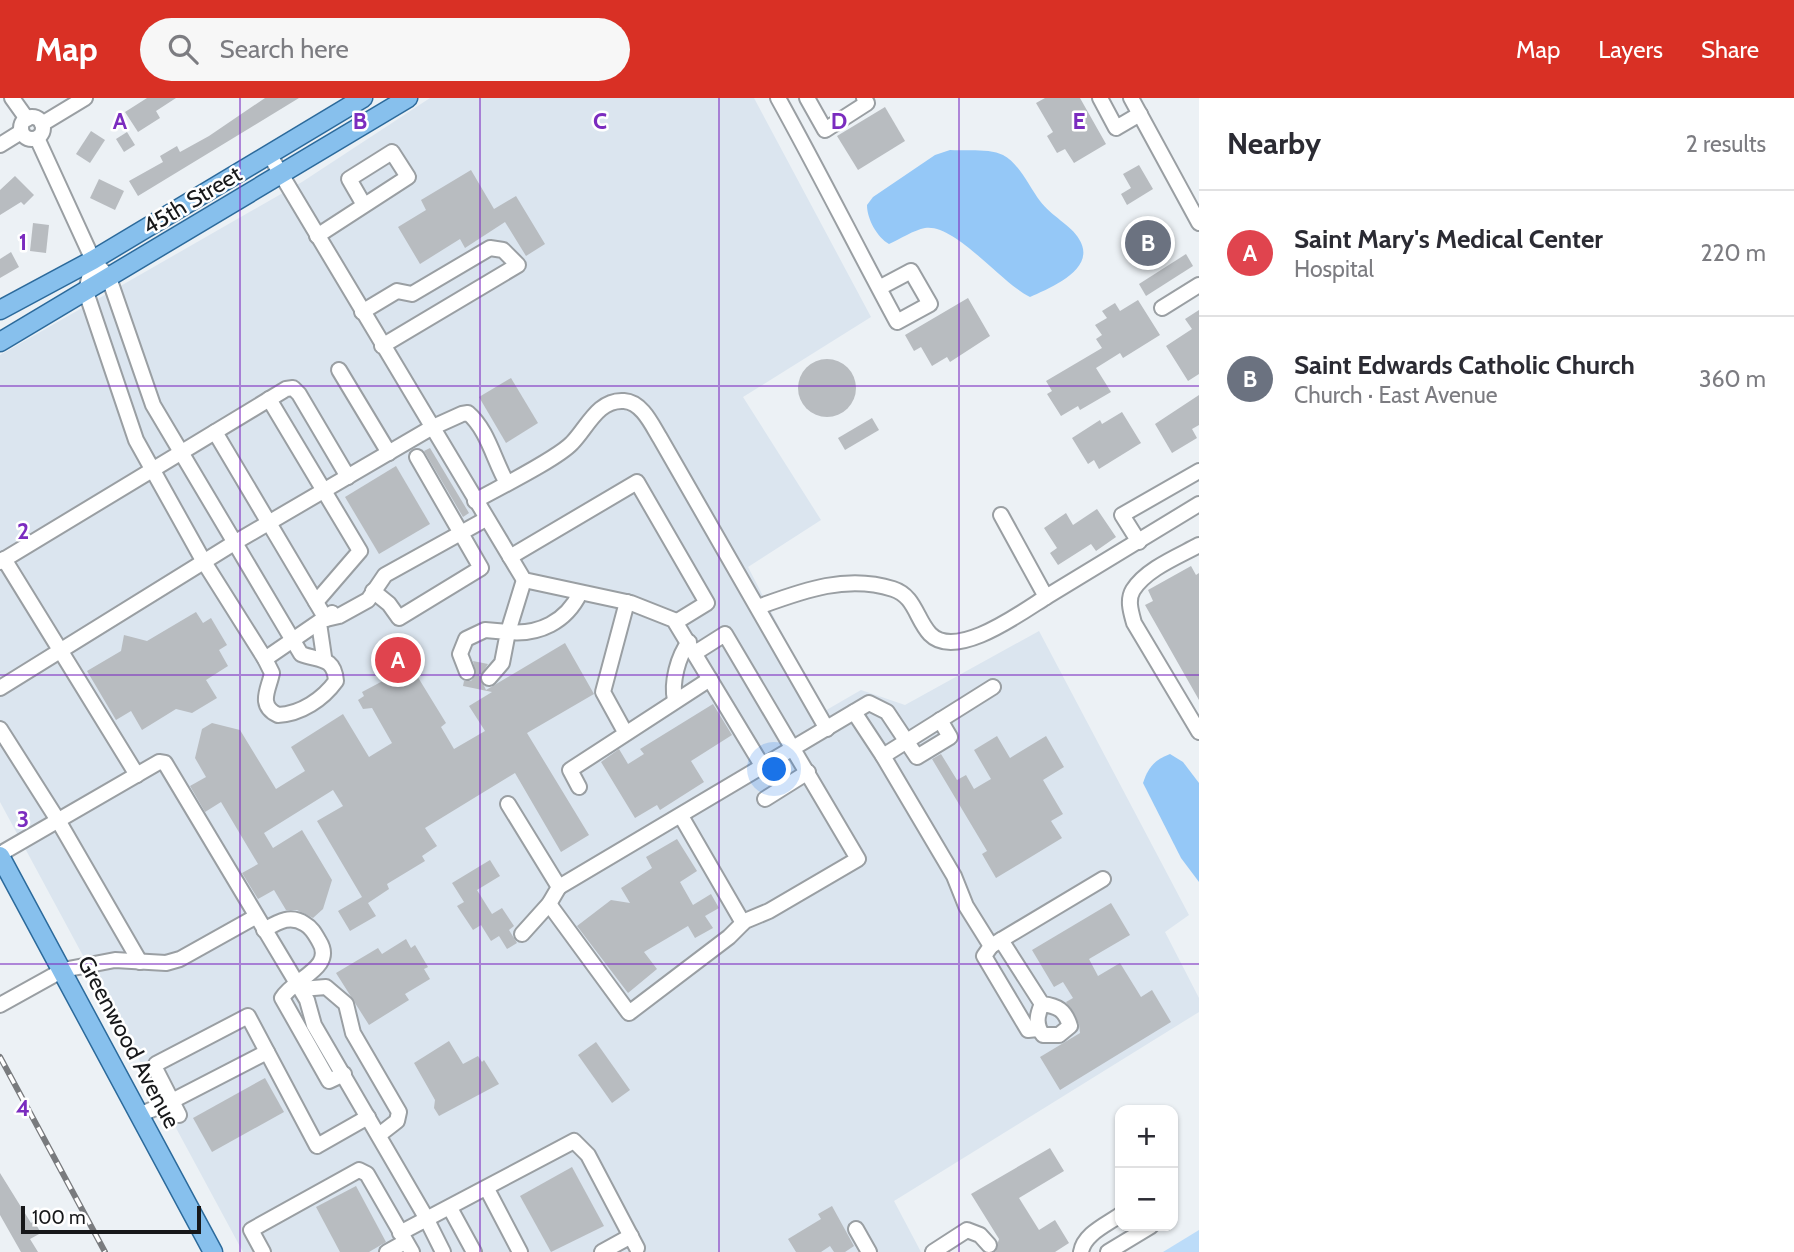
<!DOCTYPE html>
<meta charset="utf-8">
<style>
body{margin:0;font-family:Cabin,sans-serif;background:#f7f7f7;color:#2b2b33}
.controls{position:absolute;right:21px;bottom:21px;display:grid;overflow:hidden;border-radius:14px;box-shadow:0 2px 5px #0004}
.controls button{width:63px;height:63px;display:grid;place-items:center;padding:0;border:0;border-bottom:2px solid #e1e1e2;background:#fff;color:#2b2b33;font:35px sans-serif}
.scale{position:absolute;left:21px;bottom:18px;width:180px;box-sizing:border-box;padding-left:7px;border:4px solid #17181a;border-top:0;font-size:19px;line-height:24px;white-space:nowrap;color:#17181a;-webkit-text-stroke:5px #fff;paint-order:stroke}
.you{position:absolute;left:775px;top:672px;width:24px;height:24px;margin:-18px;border:5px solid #fff;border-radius:50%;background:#1a73e8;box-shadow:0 0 0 10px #1a73e833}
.badge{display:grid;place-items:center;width:46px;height:46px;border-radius:50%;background:#d93025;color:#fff;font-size:23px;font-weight:700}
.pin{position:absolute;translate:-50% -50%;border:4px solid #fff;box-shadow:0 2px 7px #0006}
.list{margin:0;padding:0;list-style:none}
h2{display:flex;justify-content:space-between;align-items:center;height:91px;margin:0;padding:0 28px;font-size:30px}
h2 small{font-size:23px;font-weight:400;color:#7c7c81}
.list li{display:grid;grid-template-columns:46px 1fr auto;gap:21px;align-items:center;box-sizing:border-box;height:126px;padding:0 28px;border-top:2px solid #e1e1e2}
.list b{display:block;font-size:26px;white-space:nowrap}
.list p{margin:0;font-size:23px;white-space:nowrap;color:#7c7c81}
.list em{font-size:23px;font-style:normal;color:#7c7c81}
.icon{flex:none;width:38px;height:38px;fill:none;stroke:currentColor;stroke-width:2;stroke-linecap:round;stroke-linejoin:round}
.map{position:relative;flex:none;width:1199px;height:1154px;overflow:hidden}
header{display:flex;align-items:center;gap:42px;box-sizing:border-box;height:98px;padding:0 35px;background:#d93025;color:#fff}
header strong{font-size:33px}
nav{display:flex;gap:38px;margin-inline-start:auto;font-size:24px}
.search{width:490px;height:63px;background:#f7f7f7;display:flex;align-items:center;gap:18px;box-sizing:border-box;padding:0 24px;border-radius:38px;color:#7c7c81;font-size:26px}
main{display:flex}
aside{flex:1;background:#fff}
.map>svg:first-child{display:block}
.built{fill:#dbe5ef}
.green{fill:#bcdcf9}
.water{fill:#95c8f7}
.building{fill:#b8bcc0}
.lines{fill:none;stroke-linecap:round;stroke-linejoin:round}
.minor-casing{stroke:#9a9fa3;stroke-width:18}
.major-casing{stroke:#2c6a9b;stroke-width:21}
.minor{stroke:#fff;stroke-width:14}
.major{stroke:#87c0ed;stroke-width:18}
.rail-casing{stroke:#797b7e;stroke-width:6}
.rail{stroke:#fff;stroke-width:3.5;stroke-dasharray:10;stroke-linecap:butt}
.grid{fill:none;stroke:#7b2cbf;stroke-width:2;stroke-opacity:0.55}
.labels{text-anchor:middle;stroke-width:5;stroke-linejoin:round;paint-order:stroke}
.street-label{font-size:23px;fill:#17181a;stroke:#fff}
.grid-label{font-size:23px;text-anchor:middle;font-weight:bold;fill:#7b2cbf;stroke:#fff;stroke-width:5;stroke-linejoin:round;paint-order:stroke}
</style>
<header>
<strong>Map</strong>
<div class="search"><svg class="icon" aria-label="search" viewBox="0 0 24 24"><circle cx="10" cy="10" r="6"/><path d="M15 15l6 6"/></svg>Search here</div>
<nav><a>Map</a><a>Layers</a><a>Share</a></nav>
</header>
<main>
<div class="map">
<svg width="1199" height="1154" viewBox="0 0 1199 1154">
<rect width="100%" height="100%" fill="#ecf1f5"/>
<polygon class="built" points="430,0 754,0 871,219 743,299 821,422 748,469 823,614 861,592 905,607 1039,533 1189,817 1165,834 1199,900 1199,914 894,1103 921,1154 243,1154 0,704 0,257 302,84"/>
<polygon class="green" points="1199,1132 1199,1154 1163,1154"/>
<g class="water">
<path d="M950 52C965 53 990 50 1003 57 1019 65 1030 90 1040 103 1050 117 1072 128 1079 141 1098 171 1050 190 1030 199 1002 186 955 125 925 130 914 132 900 141 889 146 877 139 867 121 867 107L873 99 935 57Z"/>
<path d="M1170 656 1183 664 1199 685V784L1181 760 1143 685C1148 670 1154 662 1170 656Z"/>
</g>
<g class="building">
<polygon points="147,0 176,0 156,13 160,20 138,34 125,14"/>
<polygon points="265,0 299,0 138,98 129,83 163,64 160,58 177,48 180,54 209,38"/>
<polygon points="1045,0 1080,0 1106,46 1074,65 1065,51 1057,55 1047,38 1053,34 1036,5"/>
<polygon points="885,9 905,43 858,72 837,38"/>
<polygon points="91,33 105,42 90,65 76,56"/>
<polygon points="127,34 135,47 124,54 116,41"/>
<polygon points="1139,67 1153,91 1127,107 1121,96 1131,90 1123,76"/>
<polygon points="471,72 494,111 516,98 545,146 526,158 505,124 465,150 460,141 420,166 398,129 426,112 421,102"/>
<polygon points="15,78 34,97 24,107 21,104 0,117 0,92"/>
<polygon points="99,81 124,93 115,112 90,100"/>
<polygon points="33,125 49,127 46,155 30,153"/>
<polygon points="11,154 19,169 0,180 0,161"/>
<polygon points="1186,156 1193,168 1146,198 1139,186"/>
<polygon points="968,200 990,238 950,264 947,259 932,268 921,249 914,253 905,237"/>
<polygon points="1138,202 1160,237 1123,260 1120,255 1096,270 1111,294 1080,312 1078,308 1061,318 1047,296 1052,293 1046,283 1102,250 1096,241 1102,237 1095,227 1107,220 1102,213 1115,205 1120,213"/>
<polygon points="1199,212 1199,276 1188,283 1166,248 1192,231 1185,221"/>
<circle cx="827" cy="290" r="29"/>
<polygon points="511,280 538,325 506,345 479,299"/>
<polygon points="1199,297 1199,327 1192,331 1197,340 1172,355 1155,326"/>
<polygon points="1122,314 1141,345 1099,371 1094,362 1088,366 1072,340 1100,322 1102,326"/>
<polygon points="872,320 879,332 845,352 838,340"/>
<polygon points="430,350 469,415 463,419 424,353"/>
<polygon points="396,368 430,426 379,456 345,399"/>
<polygon points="1097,411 1116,439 1096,453 1091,446 1058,467 1050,455 1057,450 1044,430 1066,415 1073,427"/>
<polygon points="1191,468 1196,477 1199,475 1199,602 1145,507 1153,503 1148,492"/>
<polygon points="196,514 203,525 211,520 227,547 219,552 228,568 206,582 217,600 192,615 176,611 142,632 131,613 116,622 87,573 121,553 124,537 147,543"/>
<polygon points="565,545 594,596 527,635 589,737 561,754 515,675 425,730 437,748 422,758 425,763 387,786 389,791 368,805 376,818 350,833 338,813 362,799 317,723 343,708 333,692 264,735 273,750 302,732 332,782 323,811 313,820 297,812 286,812 274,792 258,801 242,775 258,766 221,704 205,714 190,688 206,679 195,660 202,631 212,625 240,632 276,691 305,673 291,649 343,616 369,659 392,645 372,610 363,611 358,602 364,598 362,594 411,568 446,625 441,629 454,651 485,633 469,608 492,594 463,588 464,583 471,583 476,576 473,563 488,566 480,579 486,592"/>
<polygon points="713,606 732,637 691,663 704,684 660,712 657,707 635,720 601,664 619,651 628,666 644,656 640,651"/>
<polygon points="997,638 1010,660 1046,638 1064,669 1043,682 1063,716 1051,723 1062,740 996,780 982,756 987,753 932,661 941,656 957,682 966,677 974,691 991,681 974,652"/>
<polygon points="677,741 697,773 680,784 693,807 711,796 719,810 705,818 713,830 695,840 688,828 644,854 657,871 628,895 577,828 611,802 630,805 621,790 652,770 646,759"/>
<polygon points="490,762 500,778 477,792 492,816 502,810 514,828 509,832 517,845 507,851 499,838 491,843 481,827 473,832 457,808 464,804 452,785"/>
<polygon points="1111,805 1130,837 1089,861 1098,878 1120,865 1141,899 1152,892 1171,924 1060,992 1040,959 1080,935 1079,926 1066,904 1073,900 1063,884 1054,889 1032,852"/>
<polygon points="406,841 411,850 415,847 428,869 424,871 430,881 405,896 409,902 369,927 336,875 378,850 382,856"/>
<polygon points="449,943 463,966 478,958 482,964 484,962 499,986 439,1018 434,1010 435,1002 414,965"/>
<polygon points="596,944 630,992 612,1005 578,957"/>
<polygon points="265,980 284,1014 212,1054 193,1020"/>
<polygon points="1050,1050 1064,1073 1019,1100 1039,1132 1055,1122 1069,1145 1055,1154 995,1154 999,1141 971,1096"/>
<polygon points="572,1069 604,1128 551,1154 520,1098"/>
<polygon points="0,1075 31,1125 34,1123 41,1135 30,1141 38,1154 21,1154 0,1117"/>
<polygon points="356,1088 386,1144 369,1154 340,1154 316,1109"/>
<polygon points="832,1108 854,1148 845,1154 834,1154 830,1148 821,1154 796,1154 788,1141 821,1121 818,1116"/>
</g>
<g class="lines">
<defs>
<g id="minor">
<polyline points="12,0 27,21"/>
<path d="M778 0C819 74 857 150 897 224L930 206 911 173 879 190"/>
<polyline points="807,0 825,32 867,5 864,0"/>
<polyline points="1100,0 1116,30 1140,16"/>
<polyline points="1131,0 1199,125"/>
<circle cx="32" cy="30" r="11"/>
<polyline points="42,26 85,0"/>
<path d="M37 40 93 162 109 180 153 307 301 556C319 563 334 558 336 583 323 601 301 616 278 617 257 607 269 591 272 575L265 561 204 464 136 342 86 194 93 162"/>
<polyline points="0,47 21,34"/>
<polyline points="269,56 524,482 631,505 674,522 763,669"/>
<polyline points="317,138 408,79 392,54 349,81 364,107"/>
<polyline points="1162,210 1199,187"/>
<polyline points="362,214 397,193 412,196 490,150 503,152 518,167 382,248"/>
<polyline points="339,272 389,355"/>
<polyline points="269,301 360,453 316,504"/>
<polyline points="215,334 326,521"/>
<path d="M475 403C498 390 557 361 572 345 587 330 598 301 624 303 642 304 652 327 660 340L827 631"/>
<polyline points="1001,417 1046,499 1199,406"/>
<polyline points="1139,444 1122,417 1199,373"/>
<path d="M1199 447C1179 458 1146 471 1133 492 1127 502 1131 514 1134 525L1199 634"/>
<polyline points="510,459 637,384 707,505 676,524"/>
<polyline points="4,461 137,677"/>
<polyline points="0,464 286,291 293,290 299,296 348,379"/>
<path d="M524 482 508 534C539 537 566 524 580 495"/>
<polyline points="373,493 389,506 399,520 481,470 417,359"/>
<path d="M758 509C802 493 846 476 893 491 915 498 916 521 930 536 956 563 1022 514 1046 499"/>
<polyline points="326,521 339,518 368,502 385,477 486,421"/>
<polyline points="319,525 324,559"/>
<polyline points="265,561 332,515"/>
<polyline points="467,574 460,556 466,541 485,532 508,534 502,565 489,580"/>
<path d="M0 590 234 445 431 330 462 316 468 315C488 332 494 363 507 385"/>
<path d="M675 602C671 585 678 558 689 544"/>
<polyline points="854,614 883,658 993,589"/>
<polyline points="0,631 59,724 140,864"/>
<polyline points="625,634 603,594 627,504"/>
<polyline points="883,658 954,778 966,808 991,848 1103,781"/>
<polyline points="579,689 570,672 710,581"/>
<polyline points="765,701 808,674"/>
<polyline points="508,706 559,789 549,806 522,836"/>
<polyline points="681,718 743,825"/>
<polyline points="0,756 159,664 165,665 307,902 314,927 424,1116 443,1154"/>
<polyline points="559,789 869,605 887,614 917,659 950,639 940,622"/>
<polyline points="549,806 629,915 729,839 745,823 769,813 858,761 725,536 695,555"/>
<path d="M264 832C278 824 290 816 305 826 312 830 315 836 319 843 336 870 294 880 282 900L329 983 344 976"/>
<path d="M1001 842 1042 906C1058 908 1065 912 1070 928L1059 937H1043C1035 927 1037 917 1042 906"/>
<polyline points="991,848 984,858 1028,932 1038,931"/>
<polyline points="301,891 326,889 346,906 353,935 399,1014 397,1023 379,1037"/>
<polyline points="0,907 63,872 115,862 166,865 180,861 255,819"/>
<polyline points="139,1017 172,1003 267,954"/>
<polyline points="179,1017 155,970 156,966 248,918 317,1048 368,1019"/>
<polyline points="487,1091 520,1154"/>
<polyline points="450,1110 474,1154"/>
<polyline points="856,1131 869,1154"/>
<polyline points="400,1135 574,1043 588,1057 637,1150"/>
<polyline points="263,1154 251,1132 359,1072 367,1076 412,1154"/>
<polyline points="387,1154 405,1144"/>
<polyline points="602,1154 631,1138"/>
<polyline points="933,1154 967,1132 980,1137 989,1147"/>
<path d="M1081 1154C1084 1136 1106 1127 1120 1117"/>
<polyline points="1108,1154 1151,1128"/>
</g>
<g id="major">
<polyline points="0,212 93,162 363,0"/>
<polyline points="0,244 408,0"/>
<polyline points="0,758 213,1154"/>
</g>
</defs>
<use href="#minor" class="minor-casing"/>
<use href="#major" class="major-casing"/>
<use href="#minor" class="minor"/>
<use href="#major" class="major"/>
<defs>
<polyline id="rail" points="0,959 105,1154"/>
</defs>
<use href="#rail" class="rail-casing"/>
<use href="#rail" class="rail"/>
</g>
<path class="grid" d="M240 0V1154M480 0V1154M719 0V1154M959 0V1154M0 288H1199M0 577H1199M0 866H1199"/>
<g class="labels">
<g class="street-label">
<text transform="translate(192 102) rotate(-31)" y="8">45th Street</text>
<text transform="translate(129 944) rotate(62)" y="8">Greenwood Avenue</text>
</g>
</g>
<g class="grid-label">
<text x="120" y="31">A</text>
<text x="360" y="31">B</text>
<text x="600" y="31">C</text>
<text x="839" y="31">D</text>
<text x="1079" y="31">E</text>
<text x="23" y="152">1</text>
<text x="23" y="441">2</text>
<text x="23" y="729">3</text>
<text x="23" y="1018">4</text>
</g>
</svg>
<div class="controls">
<button>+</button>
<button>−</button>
</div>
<div class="scale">100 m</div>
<div class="you"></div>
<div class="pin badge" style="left:398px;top:562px;background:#e0444e">A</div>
<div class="pin badge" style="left:1148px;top:145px;background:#6b7280">B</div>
</div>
<aside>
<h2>Nearby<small>2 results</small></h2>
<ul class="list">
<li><span class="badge" style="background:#e0444e">A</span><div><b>Saint Mary's Medical Center</b><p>Hospital</p></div><em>220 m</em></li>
<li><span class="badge" style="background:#6b7280">B</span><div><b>Saint Edwards Catholic Church</b><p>Church · East Avenue</p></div><em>360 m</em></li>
</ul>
</aside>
</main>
